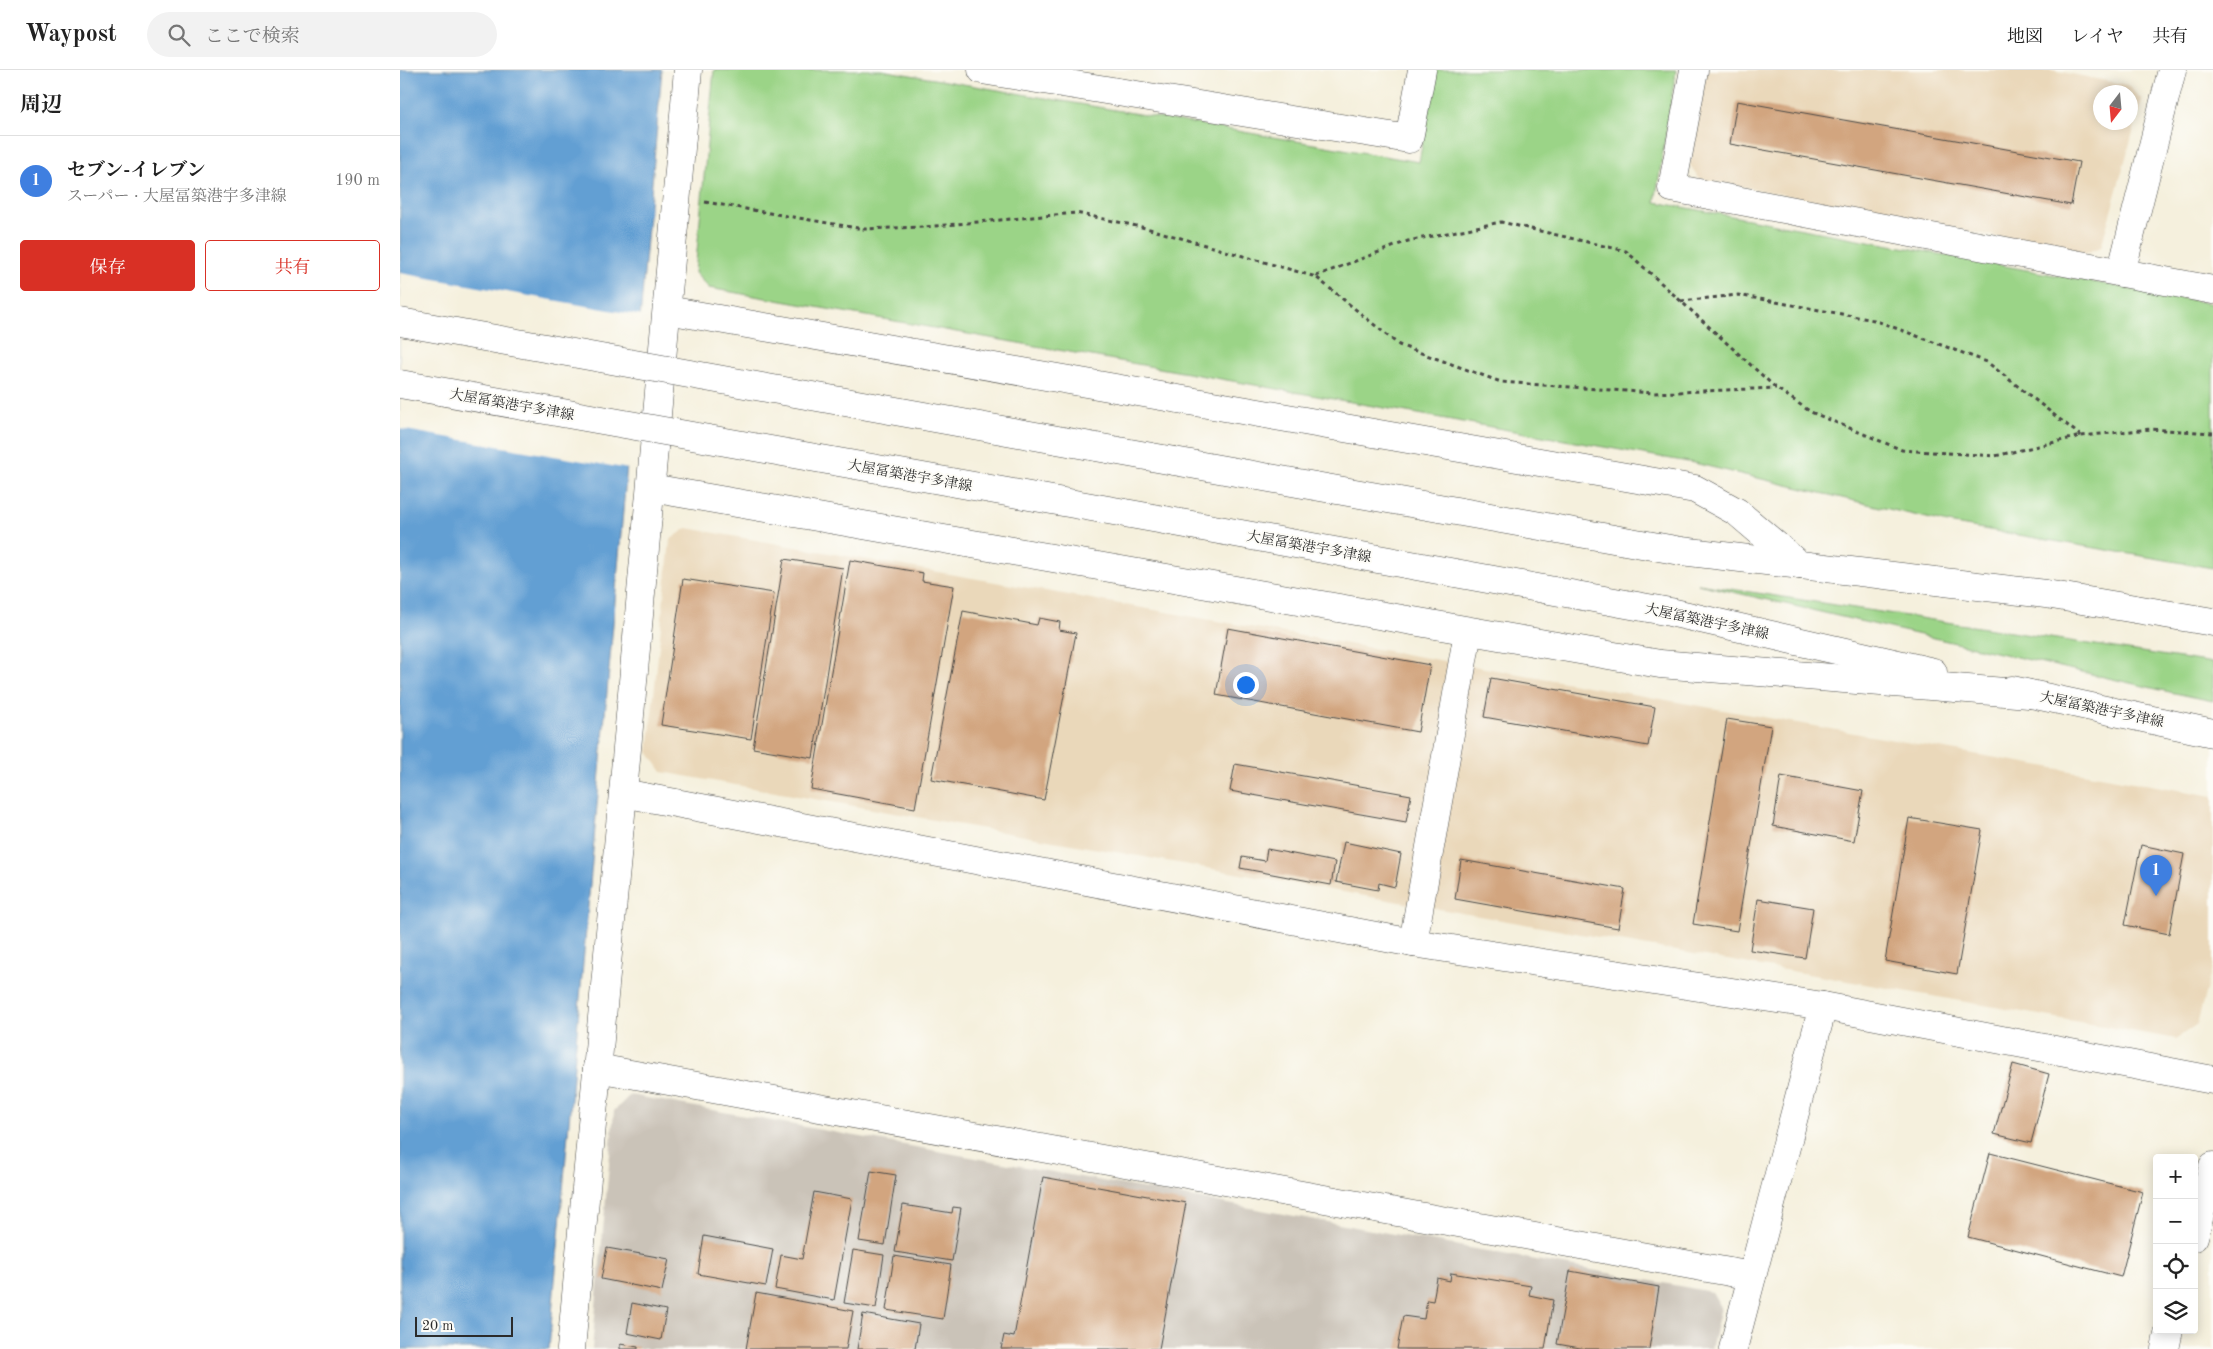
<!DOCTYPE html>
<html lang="ja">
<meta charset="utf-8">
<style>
body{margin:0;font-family:"Old Standard TT","Noto Serif JP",serif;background:#f2f2f2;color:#222}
.controls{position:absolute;right:15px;bottom:15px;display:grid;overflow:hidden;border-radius:5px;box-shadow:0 2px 12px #0003}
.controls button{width:45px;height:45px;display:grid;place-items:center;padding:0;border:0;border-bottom:1px solid #e0e0e0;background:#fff;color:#222;font:25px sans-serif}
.compass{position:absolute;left:1693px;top:15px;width:45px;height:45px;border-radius:50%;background:#fff;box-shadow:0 2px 12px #0003;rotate:196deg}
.scale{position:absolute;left:15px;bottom:12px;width:98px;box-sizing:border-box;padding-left:5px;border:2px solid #2b2b2b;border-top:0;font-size:14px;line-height:18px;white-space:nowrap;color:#2b2b2b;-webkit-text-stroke:4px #fdfcf7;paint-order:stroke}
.you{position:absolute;left:845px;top:614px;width:18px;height:18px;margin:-12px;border:4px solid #fff;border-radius:50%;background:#1a73e8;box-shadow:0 0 0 8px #1a73e833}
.badge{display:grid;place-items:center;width:32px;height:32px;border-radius:50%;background:#d93025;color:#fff;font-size:16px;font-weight:700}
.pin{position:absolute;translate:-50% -41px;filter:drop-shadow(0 1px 2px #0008)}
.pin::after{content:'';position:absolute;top:26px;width:18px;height:15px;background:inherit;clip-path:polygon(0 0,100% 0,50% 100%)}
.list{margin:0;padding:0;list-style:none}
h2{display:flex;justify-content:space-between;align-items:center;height:65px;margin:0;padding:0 20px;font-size:21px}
h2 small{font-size:16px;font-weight:400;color:#767676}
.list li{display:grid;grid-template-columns:32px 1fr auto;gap:15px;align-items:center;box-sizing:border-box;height:90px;padding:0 20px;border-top:1px solid #e0e0e0}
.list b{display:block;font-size:19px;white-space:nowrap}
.list p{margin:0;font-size:16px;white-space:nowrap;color:#767676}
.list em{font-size:16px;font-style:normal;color:#767676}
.actions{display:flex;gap:10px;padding:15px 20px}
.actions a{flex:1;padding:11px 0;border:1px solid #d93025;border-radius:5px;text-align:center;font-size:18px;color:#d93025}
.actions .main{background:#d93025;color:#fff}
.icon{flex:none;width:28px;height:28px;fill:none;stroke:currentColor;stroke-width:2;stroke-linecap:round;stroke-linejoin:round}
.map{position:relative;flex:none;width:1813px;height:1279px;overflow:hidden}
header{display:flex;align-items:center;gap:30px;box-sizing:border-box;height:70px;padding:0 25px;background:#fff;border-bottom:1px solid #e0e0e0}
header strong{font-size:24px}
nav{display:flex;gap:28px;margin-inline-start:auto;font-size:18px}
.search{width:350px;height:45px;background:#f2f2f2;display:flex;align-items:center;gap:12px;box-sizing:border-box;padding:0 18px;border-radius:28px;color:#767676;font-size:19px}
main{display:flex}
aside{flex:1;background:#fff}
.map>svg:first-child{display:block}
.built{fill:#ead8ba;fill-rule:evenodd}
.industrial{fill:#cac3b8}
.green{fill:#9bd487;stroke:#638059}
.water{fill:#629fd3;stroke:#46657f}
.pier{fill:#f5f0dd}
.building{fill:#d2a57f}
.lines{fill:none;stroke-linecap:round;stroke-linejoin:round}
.minor-casing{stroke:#494946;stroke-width:29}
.tertiary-casing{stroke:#494946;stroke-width:29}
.secondary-casing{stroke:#494946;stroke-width:29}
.path{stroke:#494946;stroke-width:3;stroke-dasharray:4 4;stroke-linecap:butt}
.minor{stroke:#fff;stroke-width:28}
.tertiary{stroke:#fff;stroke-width:28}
.secondary{stroke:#fff;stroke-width:28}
.secondary-bridge-casing{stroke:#494946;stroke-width:29;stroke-linecap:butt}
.secondary-bridge{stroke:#fff;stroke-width:28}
.labels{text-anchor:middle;stroke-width:4;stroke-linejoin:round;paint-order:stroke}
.street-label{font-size:14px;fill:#2b2b2b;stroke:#fdfcf7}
</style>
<header>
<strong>Waypost</strong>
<div class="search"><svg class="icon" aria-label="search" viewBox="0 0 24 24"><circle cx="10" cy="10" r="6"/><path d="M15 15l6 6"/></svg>ここで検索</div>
<nav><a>地図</a><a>レイヤ</a><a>共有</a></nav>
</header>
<main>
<aside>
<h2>周辺<small></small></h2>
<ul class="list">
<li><span class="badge" style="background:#3f7fe0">1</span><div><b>セブン-イレブン</b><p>スーパー · 大屋冨築港宇多津線</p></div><em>190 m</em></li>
</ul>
<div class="actions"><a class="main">保存</a><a>共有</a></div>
</aside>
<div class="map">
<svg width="1813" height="1279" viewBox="0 0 1813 1279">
<rect width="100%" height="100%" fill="#fdfcf7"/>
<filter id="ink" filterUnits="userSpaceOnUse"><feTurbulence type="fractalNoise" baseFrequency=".02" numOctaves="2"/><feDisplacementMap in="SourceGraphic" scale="10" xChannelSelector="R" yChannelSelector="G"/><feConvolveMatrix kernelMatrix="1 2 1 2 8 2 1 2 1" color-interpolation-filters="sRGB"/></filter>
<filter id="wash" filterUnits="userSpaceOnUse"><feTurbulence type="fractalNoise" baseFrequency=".0096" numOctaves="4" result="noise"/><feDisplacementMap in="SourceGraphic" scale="20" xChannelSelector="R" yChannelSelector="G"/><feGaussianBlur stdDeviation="1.12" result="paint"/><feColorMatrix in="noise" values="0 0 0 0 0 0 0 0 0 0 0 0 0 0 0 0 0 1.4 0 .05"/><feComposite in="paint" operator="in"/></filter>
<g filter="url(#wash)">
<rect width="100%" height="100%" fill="#f5f0dd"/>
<g class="built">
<path d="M1306 0H1652L1727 15 1742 30 1701 177 1683 184 1299 108 1290 95ZM1700 22H1730V52H1700Z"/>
<polygon points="287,458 1813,726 1813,894 1797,954 1776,969 262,702 248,682 270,470"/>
</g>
<polygon class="industrial" points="230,1025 1312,1222 1321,1237 1311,1279 192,1279 214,1041"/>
<g class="green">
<polygon points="314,0 481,0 1019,92 1036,0 1276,0 1255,132 1813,234 1813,498 1548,453 1294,393 309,218 295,203"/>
<polygon points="1298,514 1813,593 1813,631 1765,621"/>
</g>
<polygon class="water" points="0,0 262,0 149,1279 0,1279"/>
<polygon class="pier" points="0,203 243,246 229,399 0,359"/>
<g id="blocks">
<g class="building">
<polygon points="1337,31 1679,92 1671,135 1330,74"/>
<polygon points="384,489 443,498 413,688 353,678"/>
<polygon points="450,490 523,503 522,511 554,516 515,738 411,719"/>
<polygon points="283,509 374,523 351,669 261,655"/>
<polygon points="563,541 637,555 639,548 660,552 659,560 676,563 644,730 531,709"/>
<polygon points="828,558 1030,595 1018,662 816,625"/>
<polygon points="1091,608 1255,637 1248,676 1084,647"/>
<polygon points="1327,649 1371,656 1337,861 1293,854"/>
<polygon points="835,694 1011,725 1006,752 830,721"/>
<polygon points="1381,706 1463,721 1454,771 1373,756"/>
<polygon points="1509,748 1582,760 1557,904 1485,891"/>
<polygon points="944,772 1001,784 995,817 979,813 978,820 936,812"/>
<polygon points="1741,775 1784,784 1769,864 1725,855"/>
<polygon points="867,779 935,792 931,815 840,798 842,787 865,791"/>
<polygon points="1061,790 1225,819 1218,858 1055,829"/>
<polygon points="1358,829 1413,838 1405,888 1350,880"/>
<polygon points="1613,994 1649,1004 1631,1073 1594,1064"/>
<polygon points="1590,1083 1743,1122 1721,1207 1568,1167"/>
<polygon points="471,1101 496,1105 485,1175 459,1171"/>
<polygon points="643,1107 786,1133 759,1279 601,1279 604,1265 614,1267"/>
<polygon points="414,1122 452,1129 434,1230 375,1219 381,1185 402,1189"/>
<polygon points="503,1135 552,1143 553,1137 561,1138 552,1191 495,1182"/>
<polygon points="304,1166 373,1179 366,1216 298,1204"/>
<polygon points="207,1178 269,1189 262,1221 201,1209"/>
<polygon points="453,1180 484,1185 476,1238 444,1233"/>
<polygon points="494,1186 551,1195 543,1249 486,1240"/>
<polygon points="1170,1201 1259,1217 1249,1279 1186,1279 1157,1274"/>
<polygon points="1051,1203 1131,1216 1129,1225 1153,1230 1145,1279 997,1279 1003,1246 1024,1249 1027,1230 1033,1231 1037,1208 1050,1211"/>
<polygon points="356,1223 453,1241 446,1279 346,1279"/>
<polygon points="232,1233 266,1240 261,1270 227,1263"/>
<polygon points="463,1244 519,1254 515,1279 457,1279"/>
<polygon points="220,1274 238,1277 238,1279 220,1279"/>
</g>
</g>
</g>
<g filter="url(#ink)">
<use href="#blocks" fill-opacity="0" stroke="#494946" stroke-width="1"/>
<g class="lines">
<defs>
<g id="minor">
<polyline points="582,0 1009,69 1022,0"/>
<polyline points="1294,0 1272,118 1813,220"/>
<polyline points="1721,203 1772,0"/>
<polyline points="1013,873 1068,562"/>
<polyline points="197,998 1352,1206"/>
<polyline points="171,1279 223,723 288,0"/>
<polyline points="1333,1279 1423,936"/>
</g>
<polyline id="tertiary" points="223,723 1013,873 1423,936 1813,1010"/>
<g id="secondary">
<polyline points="267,240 1295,419 1337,442 1399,495"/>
<polyline points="774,391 1281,481 1646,524 1813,552"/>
<polyline points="251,418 1260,594 1629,624"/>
<polyline points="764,450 1270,542 1533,602"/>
<polyline points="1612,620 1813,663"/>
<polyline points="1794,1167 1813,1096"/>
<polyline points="1765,1279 1769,1260"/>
</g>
</defs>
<use href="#minor" class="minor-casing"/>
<use href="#tertiary" class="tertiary-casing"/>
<use href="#secondary" class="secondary-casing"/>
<g class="path">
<polyline points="305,132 463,159 524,157 676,143 746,158 916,207 999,275 1101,312 1253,323 1376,318"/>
<polyline points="916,206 1008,171 1101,152 1226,181 1376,318 1411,342 1502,380 1595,386 1681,366 1751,359 1813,363"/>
<polyline points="1281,231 1338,225 1474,250 1587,292 1681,366"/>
</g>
<use href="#minor" class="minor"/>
<use href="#tertiary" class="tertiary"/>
<use href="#secondary" class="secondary"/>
<defs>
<g id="secondary-bridge">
<polyline points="0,252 774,391"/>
<polyline points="0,314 764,450"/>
</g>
</defs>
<use href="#secondary-bridge" class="secondary-bridge-casing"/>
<use href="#secondary-bridge" class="secondary-bridge"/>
</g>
</g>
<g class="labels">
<g class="street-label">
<text transform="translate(112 334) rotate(10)" y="5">大屋冨築港宇多津線</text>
<text transform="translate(510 405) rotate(10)" y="5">大屋冨築港宇多津線</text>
<text transform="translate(909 476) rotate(10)" y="5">大屋冨築港宇多津線</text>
<text transform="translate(1307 551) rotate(12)" y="5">大屋冨築港宇多津線</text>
<text transform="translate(1702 639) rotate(12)" y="5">大屋冨築港宇多津線</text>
</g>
</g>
</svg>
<div class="controls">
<button>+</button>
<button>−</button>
<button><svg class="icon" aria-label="locate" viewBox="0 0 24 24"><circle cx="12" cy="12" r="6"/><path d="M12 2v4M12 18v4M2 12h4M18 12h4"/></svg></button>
<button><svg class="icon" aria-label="layers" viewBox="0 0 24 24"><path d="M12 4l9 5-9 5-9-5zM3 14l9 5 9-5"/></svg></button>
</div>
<svg class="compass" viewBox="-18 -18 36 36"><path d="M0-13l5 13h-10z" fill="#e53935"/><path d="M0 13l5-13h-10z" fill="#767676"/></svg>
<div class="scale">20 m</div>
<div class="you"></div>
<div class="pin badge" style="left:1756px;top:826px;background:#3f7fe0">1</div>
</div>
</main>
